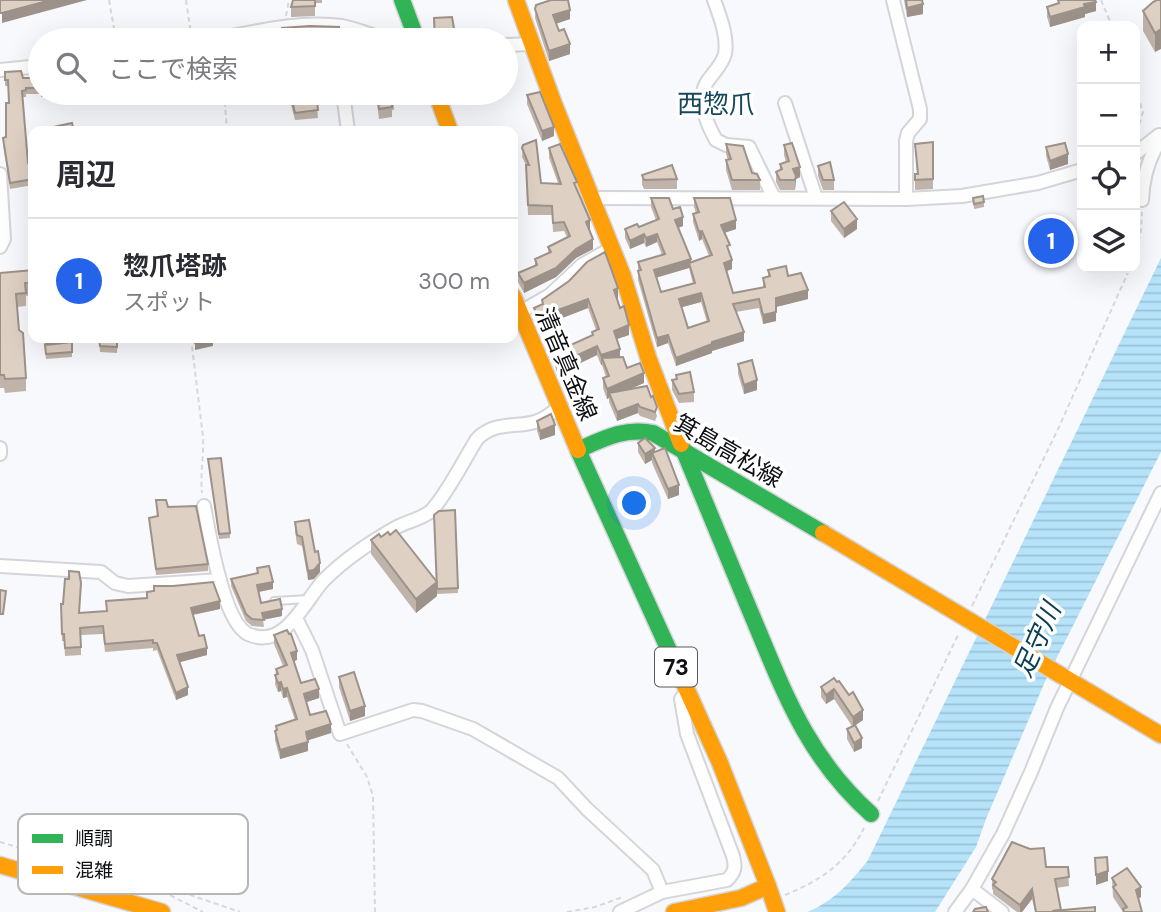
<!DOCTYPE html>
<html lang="ja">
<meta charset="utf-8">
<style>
body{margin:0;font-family:"DM Sans","Noto Sans JP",sans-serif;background:#f2f2f3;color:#2b2b33}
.controls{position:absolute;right:21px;top:21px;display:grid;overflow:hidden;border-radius:14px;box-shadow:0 7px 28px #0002}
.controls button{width:63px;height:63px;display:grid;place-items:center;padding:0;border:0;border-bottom:2px solid #e1e1e2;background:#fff;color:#2b2b33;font:35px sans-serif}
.you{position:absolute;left:635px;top:504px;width:24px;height:24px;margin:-18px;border:5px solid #fff;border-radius:50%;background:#1a73e8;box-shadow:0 0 0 10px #1a73e833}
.badge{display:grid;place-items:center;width:46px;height:46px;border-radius:50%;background:#2563eb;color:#fff;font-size:23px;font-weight:700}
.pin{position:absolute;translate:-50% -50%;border:4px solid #fff;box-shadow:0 2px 7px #0006}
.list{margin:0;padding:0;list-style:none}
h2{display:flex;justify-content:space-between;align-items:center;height:91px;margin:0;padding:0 28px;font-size:30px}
h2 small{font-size:23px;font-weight:400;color:#7c7c81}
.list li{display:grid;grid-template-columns:46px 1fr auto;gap:21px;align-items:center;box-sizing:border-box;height:126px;padding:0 28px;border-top:2px solid #e1e1e2}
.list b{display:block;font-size:26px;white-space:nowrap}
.list p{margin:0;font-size:23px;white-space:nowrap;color:#7c7c81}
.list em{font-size:23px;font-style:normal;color:#7c7c81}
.icon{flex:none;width:38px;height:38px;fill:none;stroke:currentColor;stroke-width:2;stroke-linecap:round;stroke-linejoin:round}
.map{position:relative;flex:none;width:1161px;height:912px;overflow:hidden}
.search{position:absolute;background:#fff;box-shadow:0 7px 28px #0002;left:28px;top:28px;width:490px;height:77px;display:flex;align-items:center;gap:18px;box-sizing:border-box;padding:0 24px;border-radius:38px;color:#7c7c81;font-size:26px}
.panel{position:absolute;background:#fff;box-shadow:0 7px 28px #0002;left:28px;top:126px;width:490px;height:217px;border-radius:14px}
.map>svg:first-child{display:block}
.water{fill:url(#water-rules)}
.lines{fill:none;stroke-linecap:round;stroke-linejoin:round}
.lane-casing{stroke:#d4d5d9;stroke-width:10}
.street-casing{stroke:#d4d5d9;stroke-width:16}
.fast-casing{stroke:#d4d5d9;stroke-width:19}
.slow-casing{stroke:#d4d5d9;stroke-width:19}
.path{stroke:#d8d8d8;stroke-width:2;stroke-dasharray:5 3.5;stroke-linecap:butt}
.lane{stroke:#fefeff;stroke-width:6}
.street{stroke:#fefeff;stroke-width:12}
.fast{stroke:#30b455;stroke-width:16}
.slow{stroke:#ff9f0a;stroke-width:16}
.wall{fill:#c0b3a9;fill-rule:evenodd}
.shaded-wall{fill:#9c9289}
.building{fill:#dfd0c4;stroke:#9c9289;stroke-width:2;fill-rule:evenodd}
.labels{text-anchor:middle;stroke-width:7;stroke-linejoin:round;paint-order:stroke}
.shield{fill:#fff;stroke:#57585a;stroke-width:2}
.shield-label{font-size:23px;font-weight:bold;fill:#0f1013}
.street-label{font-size:24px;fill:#0f1013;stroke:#fff}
.neighbourhood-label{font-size:26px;fill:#17485a;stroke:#fff}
.water-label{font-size:26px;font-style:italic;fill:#093e53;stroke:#fff}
.key{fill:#fff;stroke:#b7b7b8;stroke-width:2}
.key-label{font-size:19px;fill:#0f1013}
</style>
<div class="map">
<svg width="1161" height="912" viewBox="0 0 1161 912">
<defs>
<pattern id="water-rules" width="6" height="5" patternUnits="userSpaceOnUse" patternTransform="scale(1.75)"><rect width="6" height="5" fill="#b6e3fa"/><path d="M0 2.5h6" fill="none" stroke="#9bc2d5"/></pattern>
</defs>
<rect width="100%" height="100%" fill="#f8f9fd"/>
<path class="water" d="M1161 258V452L1047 677 986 819 976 847 935 912H807C833 902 852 881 868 860Z"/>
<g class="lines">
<defs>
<polyline id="lane" points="274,601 309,599"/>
<g id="street">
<path d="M714 0C720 17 728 36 725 54 722 65 713 73 707 82 696 99 707 124 716 140L726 145 749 147 774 198"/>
<polyline points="893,0 920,109 920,119 908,133 906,141 906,199"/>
<path d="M213 40C254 32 299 20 342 26 357 29 373 36 388 40"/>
<polyline points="506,45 530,44"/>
<polyline points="0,70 40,66"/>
<polyline points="343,93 348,131"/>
<polyline points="785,103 816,198"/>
<polyline points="1135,154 1159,135"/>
<polyline points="0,174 4,239 0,247"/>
<polyline points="592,198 906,199 962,196 1038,183 1082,170"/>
<path d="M1142 200C1143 177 1148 158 1161 139"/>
<polyline points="519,313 550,295 582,265 612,248"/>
<polyline points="0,448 0,454"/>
<path d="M204 506C209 533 223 622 248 634 285 651 305 600 324 580 345 559 372 541 397 527 408 521 422 519 431 511 446 496 465 458 477 439 494 421 514 428 535 422 545 419 552 413 559 407"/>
<polyline points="0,566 101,572 115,583 128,586 220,580"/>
<polyline points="296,618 312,650 340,734 413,710 422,711 473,729 558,778 587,809 653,870 662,892"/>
<polyline points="972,889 1002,912"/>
<path d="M620 912 662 892 727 880C735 872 736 867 733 856L687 734 681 699 687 692"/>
<polyline points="955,912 972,889 1003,834 1031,772 1057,708 1161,493"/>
</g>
<g id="fast">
<polyline points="402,0 417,40"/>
<path d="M681 444C703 498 726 552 748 606 782 686 804 754 871 814"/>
<path d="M677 668 578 450C603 439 625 427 653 433L823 533"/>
</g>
<g id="slow">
<polyline points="516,0 554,104 623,276 648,357 681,444"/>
<polyline points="436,93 450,131"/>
<polyline points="513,296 578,450"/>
<polyline points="823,533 1161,735"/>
<polyline points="0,865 162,912"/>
<polyline points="768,886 777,912"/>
<polyline points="674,912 741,898 768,886 720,763 677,668"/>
</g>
</defs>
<use href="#lane" class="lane-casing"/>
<use href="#street" class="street-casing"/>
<use href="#fast" class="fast-casing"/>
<use href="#slow" class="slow-casing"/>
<g class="path">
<polyline points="109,0 116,40"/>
<polyline points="186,0 192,40"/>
<polyline points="1101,0 1112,26"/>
<polyline points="286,16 289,0"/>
<polyline points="1135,87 1143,112 1135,139"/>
<polyline points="224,93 227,130 229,131"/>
<polyline points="1135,258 1141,230 1142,212"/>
<path d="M191 338 203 437C204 456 200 474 202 493"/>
<polyline points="972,606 1059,427 1130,268"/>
<polyline points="347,744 367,777 373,796 375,912"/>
<polyline points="878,801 959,633"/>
<polyline points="0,842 156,888 203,912"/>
<polyline points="157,888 167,887 240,912"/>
<path d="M785 895C821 880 846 864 864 828"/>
<polyline points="567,912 595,907 623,897"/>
</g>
<use href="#lane" class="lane"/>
<use href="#street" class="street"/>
<use href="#fast" class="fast"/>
<use href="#slow" class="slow"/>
</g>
<g class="wall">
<polygon points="293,0 322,0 322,3 315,3 315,16 291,17 291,7"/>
<polygon points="904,0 922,0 923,14 907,17"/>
<polygon points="1058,0 1096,11 1085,14 1085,17 1050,27 1047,17 1047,7 1058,4"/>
<polygon points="1157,0 1155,52 1143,31 1143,11"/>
<polygon points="536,5 570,19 556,23 570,54 549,61 535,18"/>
<polygon points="339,27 339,39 334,38 334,40 283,40 282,28"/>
<polygon points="40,69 40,93 68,93 41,97 41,94 26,94 26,97 22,97 28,163 33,162 33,185 10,189 3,144 3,138 6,137 9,103 8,86 5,86 5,72 23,78 40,78"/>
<polygon points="288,93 316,93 318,118 295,120"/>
<polygon points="376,93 393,93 394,110 392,110 392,117 379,119"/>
<polygon points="527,95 554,136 542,141 527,104"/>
<polygon points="933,142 933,189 915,190 915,174 917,174 915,144"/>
<polygon points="726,144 752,173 760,180 760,190 732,190 726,170 726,160 728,160 726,154"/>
<polygon points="523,145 541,183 558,183 549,158 549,148 577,190 590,229 593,249 576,258 556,277 524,293 518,282 518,273 535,266 535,259 548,253 548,247 567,237 564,231 553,232 552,215 528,215 526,165 522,157"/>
<polygon points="784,145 800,177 796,179 795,190 780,190 776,182 776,172 780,170 780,164 786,162 784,155"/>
<polygon points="1046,147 1068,164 1050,170 1046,156"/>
<polygon points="818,166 834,180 834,190 823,190 818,176"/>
<polygon points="642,175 677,179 677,189 644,189 642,185"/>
<path d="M651 198 673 209 683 226 678 228 691 262 709 256 702 239 699 241 693 222V214L696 213 694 207V198L736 229 724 233 729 254 732 269 727 271 733 293 763 288V278L768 277V270L788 276 808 299 776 307V321L763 324 759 308 736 312 744 341 712 351V353L676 366 668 343 657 347 638 280V262L662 255 657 242 646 247 644 243 630 249 625 238V229L639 227 656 220 651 207ZM689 268 693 284 661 292 656 278ZM701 302 707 322 688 328 682 307Z"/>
<polygon points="973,198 984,202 984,207 974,209"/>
<polygon points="831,211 857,229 844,238 831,221"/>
<polygon points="33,270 33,295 26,296 26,306 17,307 19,330 26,378 26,391 5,393 4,388 0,388 0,273"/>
<polygon points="617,298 629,335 617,339 620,357 627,368 644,383 630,389 647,386 657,416 655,421 640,416 638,413 617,421 609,402 609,398 607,399 603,388 603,378 606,377 602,365 601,365 597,355 571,368 573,383 566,386 564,383 562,384 553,362 553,353 592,335 592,332 596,330 588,308 557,320 557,325 541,332 534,317 534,308 542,305 542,300 618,298"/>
<polygon points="44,338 68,338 53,345 72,342 72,357 46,359"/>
<polygon points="99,338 118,338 117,353 100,352"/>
<polygon points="738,364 757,390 744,394 738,374"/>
<polygon points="676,375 694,392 694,402 679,403 672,390 672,380 676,379"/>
<polygon points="537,421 555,435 540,440 537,431"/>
<polygon points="638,443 655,452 679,495 668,499 652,463 652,460 645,464 638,452"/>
<polygon points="208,459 230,533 230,538 219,539"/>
<polygon points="156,500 168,507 208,564 208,571 156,575 149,518 157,516"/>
<polygon points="455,510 458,593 437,594 437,596 416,613 371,554 371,540 381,537 436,581"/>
<polygon points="295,522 315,552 320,572 314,579 308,580 302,546 297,544 295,531"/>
<polygon points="257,568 273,589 259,592 261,603 282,616 263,620 264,627 252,626 246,621 231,586 231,579 257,573"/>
<polygon points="63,604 80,613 220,609 193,615 199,636 207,655 179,662 188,695 176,700 157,650 153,651 153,648 105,652 103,634 81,635 81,655 65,656 64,641 62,641 61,611"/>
<polygon points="274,635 297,660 294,661 301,683 319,698 306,702 310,715 331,733 308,740 308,751 280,759 275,740 275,731 276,730 276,726 295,720 287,697 283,698 281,691 278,692 275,684 276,669 283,666 274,644"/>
<polygon points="339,677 365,716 350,721 339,687"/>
<polygon points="834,678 863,720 855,725 862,748 854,752 847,739 847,729 852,726 834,699 826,704 821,697 821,687"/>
<polygon points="1046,867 1068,867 1069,886 1056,888 1061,910 1095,912 1035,912 1032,899 1022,912 1017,912 993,894 993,890 992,889 992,879"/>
<polygon points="1112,878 1141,897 1138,899 1142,912 1123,912 1113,897"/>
</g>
<g class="shaded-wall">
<polygon points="51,0 87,0 2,23 2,13"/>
<polygon points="1096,2 1096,11 1085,14 1085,17 1050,27 1050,17 1084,4"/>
<polygon points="923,4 923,14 907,17 907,8"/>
<polygon points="570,10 570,19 553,25 553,15"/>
<polygon points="1161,29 1161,49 1155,52 1155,33"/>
<polygon points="570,44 570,54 549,61 549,51"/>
<polygon points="554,127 554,136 542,141 542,131"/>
<polygon points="1068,154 1068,164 1050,170 1050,161"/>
<polygon points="800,167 800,177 796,179 795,190 795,179 793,169"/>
<polygon points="683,217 683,226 675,229 675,220"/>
<polygon points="857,219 857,229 844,238 844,229"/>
<polygon points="590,220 590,229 586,231 586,222"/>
<polygon points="736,220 736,229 721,234 721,225"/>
<polygon points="702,231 702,239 699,241 699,232"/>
<polygon points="644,234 644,243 630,249 630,241"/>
<polygon points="657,234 657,242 646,247 646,238"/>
<polygon points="593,239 593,249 576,258 556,277 524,293 524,283"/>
<polygon points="691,259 691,268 689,263 689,268 654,278 654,270"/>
<polygon points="732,260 732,269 724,272 724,263"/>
<polygon points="618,288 618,298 614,299 614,290"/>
<polygon points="808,290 808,299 776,307 776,298"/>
<polygon points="701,293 701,302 679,308 679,299"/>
<polygon points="588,299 588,308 557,320 557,325 541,332 541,322 555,311"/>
<polygon points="776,312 776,321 763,324 763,315"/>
<polygon points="629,325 629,335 614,340 614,331"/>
<polygon points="744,332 744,341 712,351 712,353 676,366 676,358 712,342"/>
<polygon points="668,335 668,343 657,347 657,338"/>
<polygon points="54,338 68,338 45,348 45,342"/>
<polygon points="213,339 213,346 195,350 195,343"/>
<polygon points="597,346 597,355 567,369 567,360"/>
<polygon points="620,349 620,359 602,358 602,365 601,365 601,355"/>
<polygon points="564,373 564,383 562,384 562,374"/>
<polygon points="573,373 573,383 566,386 566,376"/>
<polygon points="644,373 644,383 611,397 609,393 609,398 607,399 607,389"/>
<polygon points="757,380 757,390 744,394 744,385"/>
<polygon points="638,404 638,413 617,421 617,412"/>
<polygon points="555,425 555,435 540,440 540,431"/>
<polygon points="655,448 655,458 652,453 652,460 645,464 645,454"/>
<polygon points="679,485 679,495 668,499 668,489"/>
<polygon points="320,563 320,572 314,579 308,580 308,571"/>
<polygon points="273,582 273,589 257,592 257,585"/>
<polygon points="437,582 437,596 416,613 416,599"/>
<polygon points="220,601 220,609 191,615 191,608"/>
<polygon points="282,609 282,616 262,620 262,613"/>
<polygon points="207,648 207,655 177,663 177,655"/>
<polygon points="297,651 297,660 291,662 291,653"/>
<polygon points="281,682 281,691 278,692 278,683"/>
<polygon points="188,687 188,695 176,700 176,693"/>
<polygon points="287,688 287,697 283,698 283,689"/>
<polygon points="319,689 319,698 304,703 304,694"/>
<polygon points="834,689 834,699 826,704 826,695"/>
<polygon points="365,706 365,716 350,721 350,711"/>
<polygon points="863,710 863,720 853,727 853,717"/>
<polygon points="331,724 331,733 306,741 306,732"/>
<polygon points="862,738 862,748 854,752 854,743"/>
<polygon points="308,742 308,751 280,759 280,750"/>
<polygon points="1108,871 1108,881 1096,885 1096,875"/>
<polygon points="1141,887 1141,897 1136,900 1136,890"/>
<polygon points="1032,889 1032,899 1022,912 1020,912 1020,905"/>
</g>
<g class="building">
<polygon points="0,0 51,0 2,13 0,13"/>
<polygon points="293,0 315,0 315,6 291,7"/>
<polygon points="551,0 568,0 570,10 553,15 559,31 564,29 570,44 549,51 535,9 536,5"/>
<polygon points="906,0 922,0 923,4 907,8"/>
<polygon points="1058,0 1095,0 1096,2 1084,4 1085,7 1050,17 1047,7 1059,3"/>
<polygon points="1157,0 1161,0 1161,29 1155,33 1143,11 1153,2"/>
<polygon points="452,17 456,40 435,40 434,18"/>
<polygon points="310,26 339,27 339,31 334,31 334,40 284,40 282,28"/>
<polygon points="259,32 260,40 222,40"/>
<polygon points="201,36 201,40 179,40"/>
<polygon points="21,71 23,78 40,78 40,88 26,88 26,90 22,91 28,163 33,162 33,179 10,183 3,138 6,137 6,103 9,103 8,80 5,80 5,72"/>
<polygon points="540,92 554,127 542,131 527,95"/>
<polygon points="290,93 316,93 318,110 295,113"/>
<polygon points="377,93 393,93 394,100 392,101 392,107 379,109"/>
<polygon points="72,123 74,131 39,131 39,130"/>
<polygon points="536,140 541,183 561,184 549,148 560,144 577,182 574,183 590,220 586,222 593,239 576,249 556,268 524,283 518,273 537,265 535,259 551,252 548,247 570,236 564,222 553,223 552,206 528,205 526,165 529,165 522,148 523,145"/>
<polygon points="933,142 933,179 915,180 915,174 918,174 915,144"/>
<polygon points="792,143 800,167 793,169 796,176 795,180 780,180 776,172 782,169 780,164 789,161 784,145"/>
<polygon points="1065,143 1068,154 1050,161 1046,147"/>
<polygon points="726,144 743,146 752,173 757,174 760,180 732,180 726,160 731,159"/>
<polygon points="830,162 834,180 823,180 818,166"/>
<polygon points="672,165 677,179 644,180 642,175"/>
<polygon points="983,196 984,202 974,204 973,198"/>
<path d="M651 198H669L673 209 680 207 683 217 675 220 691 259 654 270 661 292 695 283 689 263 712 255 702 231 699 232 693 214 699 212 694 198H730L736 220 721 225 730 245 727 246 732 260 724 263 733 293 765 287 763 278 770 276 768 270 786 266 788 276 801 273 808 290 776 298V312L763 315 759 299 733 304 744 332 712 342V344L676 358 668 335 657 338 638 271 641 270 638 262 665 254 657 234 646 238 644 234 630 241 625 229 637 224 639 227 659 219ZM701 293 709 321 688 328 679 299Z"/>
<polygon points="844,202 857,219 844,229 831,211"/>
<polygon points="605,252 618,288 614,290 620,308 624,306 629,325 614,331 620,349 601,355 597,346 567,360 573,373 566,376 564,373 562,374 553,353 593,335 592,332 599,329 588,299 555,311 557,315 541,322 534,308 543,304 542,300 569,281 587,262"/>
<polygon points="33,270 33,282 25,283 26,293 16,294 19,330 23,333 26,378 5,379 4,375 0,375 0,273"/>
<polygon points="45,338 54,338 45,342"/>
<polygon points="99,338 118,338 119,341 117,341 117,347 100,346"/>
<polygon points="195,338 213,338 213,339 195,343"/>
<polygon points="72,342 72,352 46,354 45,345"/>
<polygon points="623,357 627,368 640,363 644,373 607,389 603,378 609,376 602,358"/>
<polygon points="752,360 757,380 744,385 738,364"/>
<polygon points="690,372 694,392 679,394 672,380 677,379 676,375"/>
<polygon points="647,386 651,397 653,396 657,407 655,412 640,407 638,404 617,412 609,393"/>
<polygon points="551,414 555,425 540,431 537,421"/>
<polygon points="645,438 655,448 645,454 638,443"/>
<polygon points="665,448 679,485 668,489 652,453"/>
<polygon points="221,458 230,533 219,534 208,459"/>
<polygon points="156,500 166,500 168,507 196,506 208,564 156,569 149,518 158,516"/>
<polygon points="455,510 458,588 437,589 434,515 439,511"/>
<polygon points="309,520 315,552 318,551 320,563 314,570 308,571 302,537 297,535 295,522"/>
<polygon points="396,530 437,582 416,599 371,540 379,534 381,537 388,532 390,535"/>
<polygon points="269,566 273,582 257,585 261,603 280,599 282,609 262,613 264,620 252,619 246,614 231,579 258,573 257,568"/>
<polygon points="69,571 79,572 81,583 79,613 107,611 106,601 147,598 147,592 154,591 154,586 173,586 213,582 220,601 191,608 199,636 204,635 207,648 177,655 188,687 176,693 157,643 153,643 153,640 105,644 103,626 80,628 81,647 65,648 64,634 62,634 61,604 63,604 65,579 69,579"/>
<polygon points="0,590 6,591 3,614 0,614"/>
<polygon points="287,630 289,634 291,634 297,651 291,653 301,683 315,679 319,689 304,694 310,715 326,711 331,724 306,732 308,742 280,750 275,731 277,730 276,726 297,719 287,688 283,689 281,682 278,683 275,675 278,674 276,669 287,665 274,635"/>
<polygon points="354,672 365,706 350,711 339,677"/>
<polygon points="834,678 837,682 839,681 849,695 853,692 863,710 853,717 834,689 826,695 821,687"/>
<polygon points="855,725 862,738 854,743 847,729"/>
<polygon points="1012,842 1030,849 1044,848 1046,867 1068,867 1069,877 1055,879 1061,910 1053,911 1053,912 1036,912 1032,889 1020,905 993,885 996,882 992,879"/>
<polygon points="1107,857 1108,871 1096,875 1095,858"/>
<polygon points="1127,868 1141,887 1136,890 1142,912 1124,912 1123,909 1127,907 1113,887 1116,885 1112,878"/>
<polygon points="986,907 988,912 973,912 975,909"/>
<polygon points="1095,907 1095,912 1053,912 1053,911"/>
</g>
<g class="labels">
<rect class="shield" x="655" y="647.5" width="42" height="39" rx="5"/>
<g class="shield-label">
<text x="676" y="675">73</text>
</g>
<g class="street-label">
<text transform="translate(566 364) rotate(67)" y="8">清音真金線</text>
<text transform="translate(728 451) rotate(30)" y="8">箕島高松線</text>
</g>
<g class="neighbourhood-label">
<text x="716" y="113">西惣爪</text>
</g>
<g class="water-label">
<text transform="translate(1037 640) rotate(-66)" y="9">足守川</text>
</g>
</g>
<rect x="18" y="814" width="230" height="80" rx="10" class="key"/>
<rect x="32" y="834" width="31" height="9" fill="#30b455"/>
<rect x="32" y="866" width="31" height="8" fill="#ff9f0a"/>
<g class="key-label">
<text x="75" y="845">順調</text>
<text x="75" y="877">混雑</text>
</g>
</svg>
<div class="controls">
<button>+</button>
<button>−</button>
<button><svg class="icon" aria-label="locate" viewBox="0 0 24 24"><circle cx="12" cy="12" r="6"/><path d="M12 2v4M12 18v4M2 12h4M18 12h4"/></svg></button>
<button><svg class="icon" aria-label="layers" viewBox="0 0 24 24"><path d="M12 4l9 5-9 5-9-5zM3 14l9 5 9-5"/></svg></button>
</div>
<div class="you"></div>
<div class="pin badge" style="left:1051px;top:241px">1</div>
<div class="search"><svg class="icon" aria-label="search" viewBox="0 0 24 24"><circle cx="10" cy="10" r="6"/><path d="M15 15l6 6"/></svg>ここで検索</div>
<section class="panel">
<h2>周辺<small></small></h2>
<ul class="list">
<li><span class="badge">1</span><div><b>惣爪塔跡</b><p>スポット</p></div><em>300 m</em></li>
</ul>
</section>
</div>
